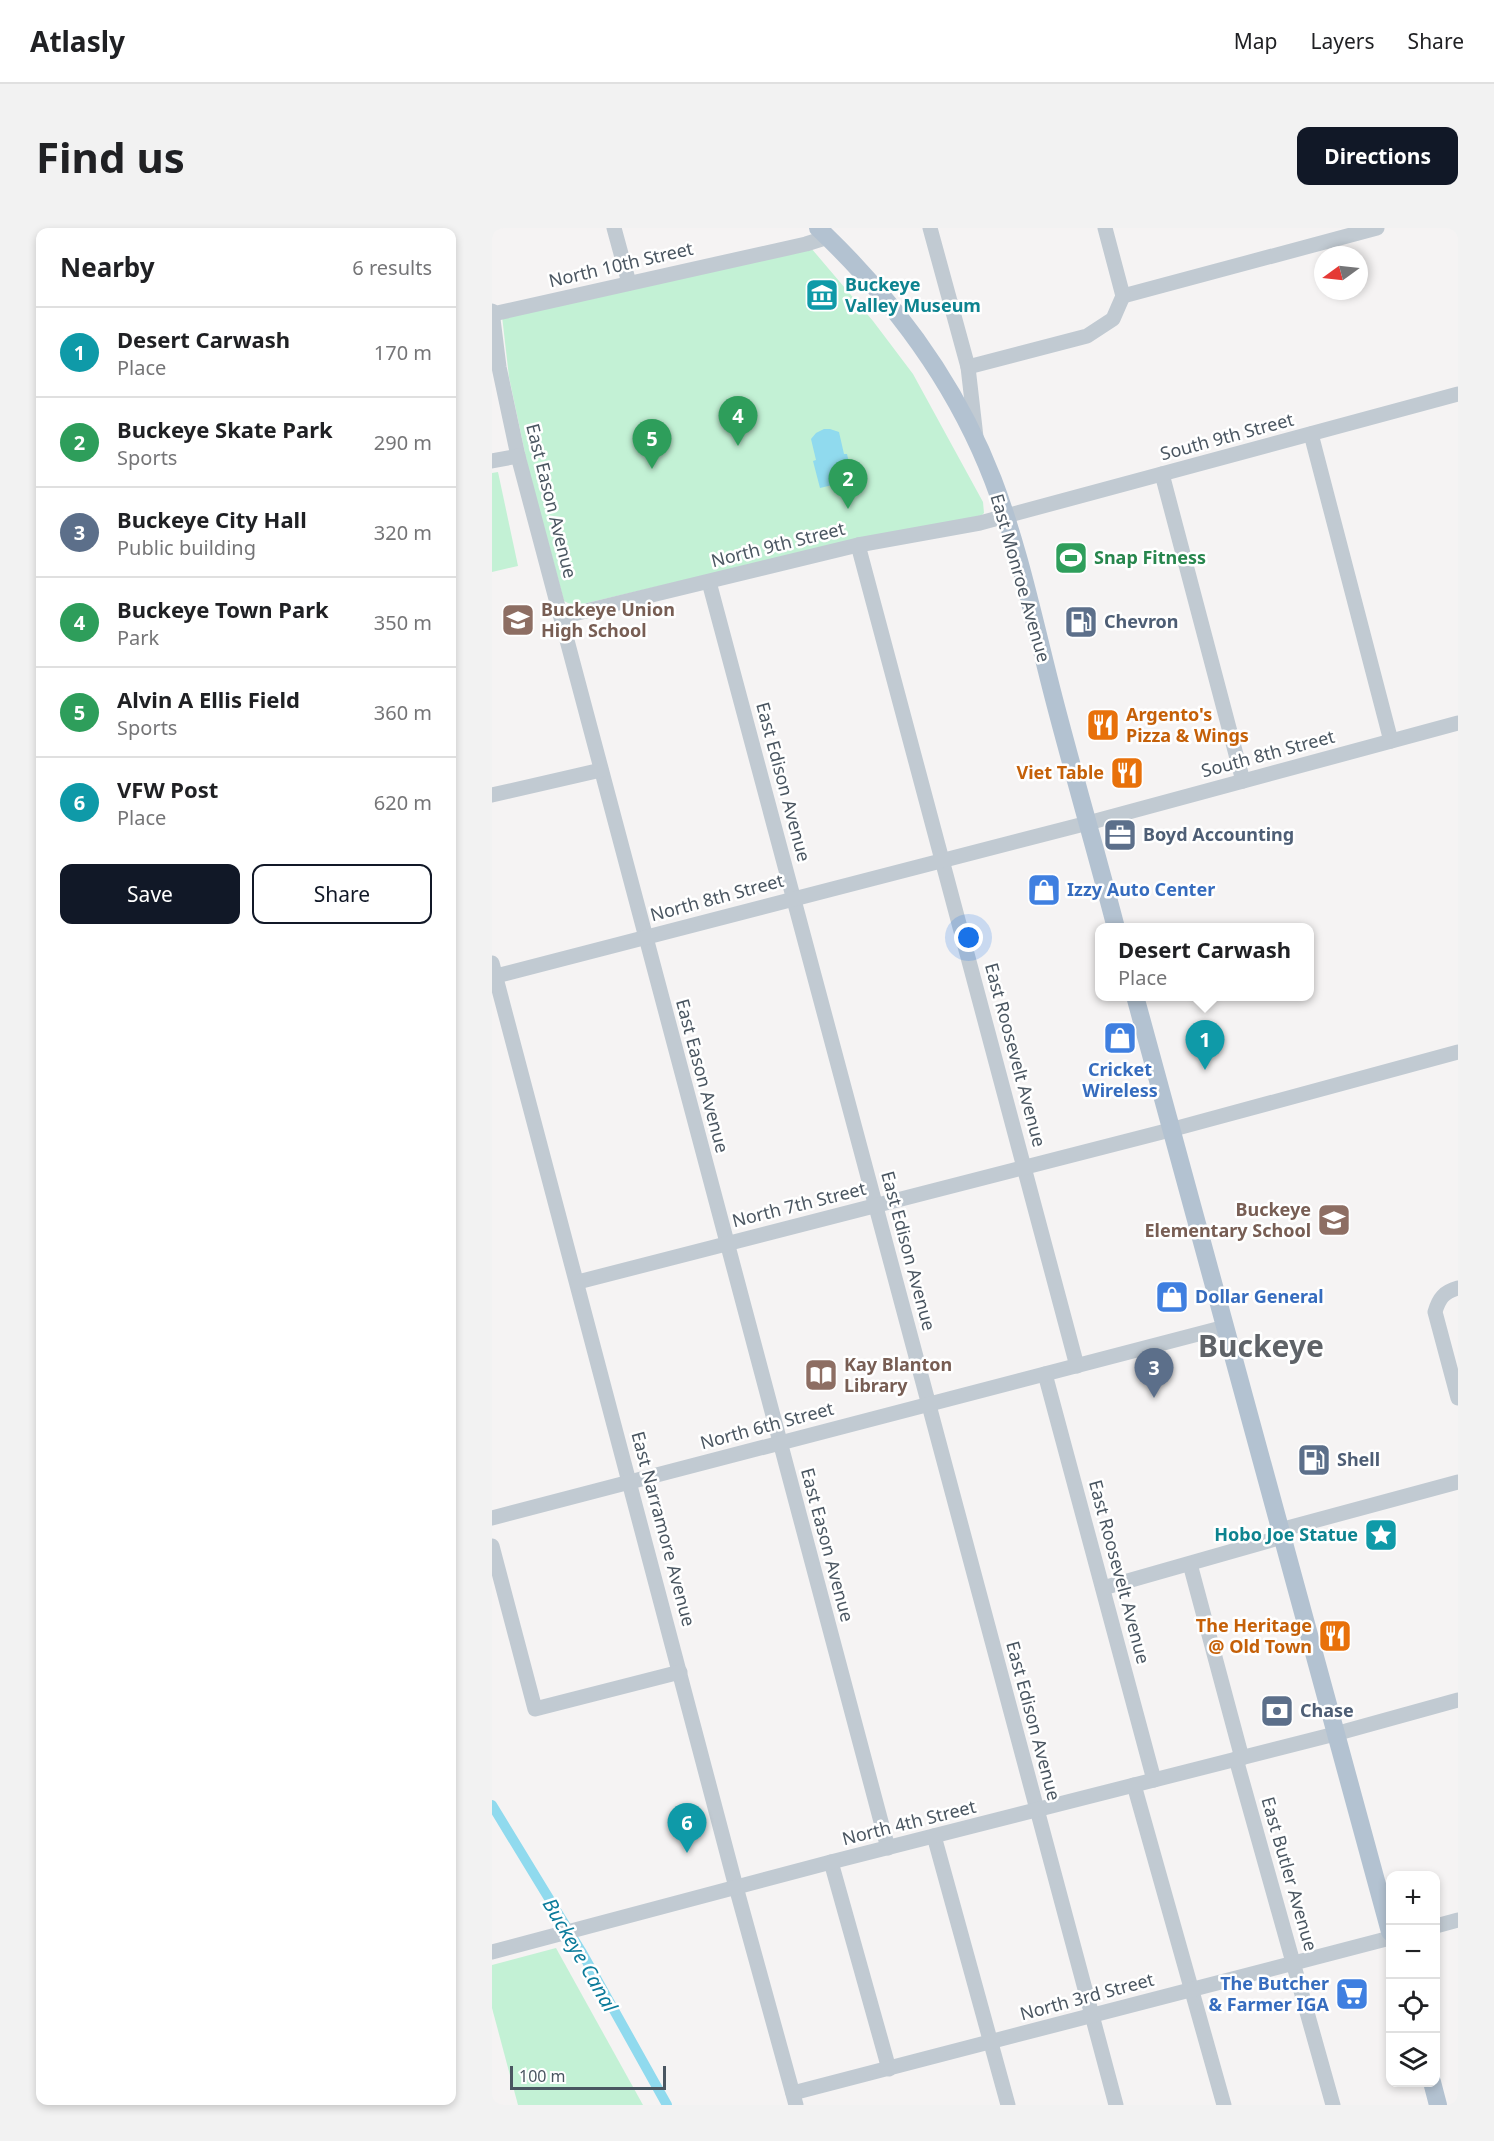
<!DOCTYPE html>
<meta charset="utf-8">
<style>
body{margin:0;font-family:"Noto Sans",sans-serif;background:#f2f2f2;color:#202124}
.controls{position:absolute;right:18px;bottom:18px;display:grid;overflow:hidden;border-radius:12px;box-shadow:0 3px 9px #0003}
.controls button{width:54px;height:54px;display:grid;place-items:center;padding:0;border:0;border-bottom:2px solid #e0e0e0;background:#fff;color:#202124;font:30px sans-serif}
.compass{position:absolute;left:822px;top:18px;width:54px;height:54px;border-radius:50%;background:#fff;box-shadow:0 3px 9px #0003;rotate:255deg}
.scale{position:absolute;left:18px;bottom:15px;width:156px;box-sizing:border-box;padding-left:6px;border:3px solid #4a5661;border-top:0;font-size:16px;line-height:21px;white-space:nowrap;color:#4a5661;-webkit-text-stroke:4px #fff;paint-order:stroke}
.you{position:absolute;left:477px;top:710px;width:21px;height:21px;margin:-15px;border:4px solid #fff;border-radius:50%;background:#1a73e8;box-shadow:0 0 0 9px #1a73e833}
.badge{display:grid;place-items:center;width:39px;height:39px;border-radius:50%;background:#111827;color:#fff;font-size:20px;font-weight:700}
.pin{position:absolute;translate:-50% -50px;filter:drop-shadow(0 2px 3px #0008)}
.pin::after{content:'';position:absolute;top:32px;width:21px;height:18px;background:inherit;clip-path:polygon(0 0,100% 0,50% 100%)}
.popup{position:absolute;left:603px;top:695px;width:219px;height:78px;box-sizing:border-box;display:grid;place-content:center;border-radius:12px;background:#fff;filter:drop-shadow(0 2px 4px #0005);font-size:20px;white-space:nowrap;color:#757577}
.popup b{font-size:22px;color:#202124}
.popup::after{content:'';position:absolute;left:50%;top:100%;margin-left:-12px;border:12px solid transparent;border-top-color:#fff}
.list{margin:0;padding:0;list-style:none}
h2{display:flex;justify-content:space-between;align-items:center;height:78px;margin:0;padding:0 24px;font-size:26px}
h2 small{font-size:20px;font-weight:400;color:#757577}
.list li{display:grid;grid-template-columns:39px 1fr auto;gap:18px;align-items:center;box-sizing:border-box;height:90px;padding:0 24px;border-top:2px solid #e0e0e0}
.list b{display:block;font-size:22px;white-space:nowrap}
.list p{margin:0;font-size:20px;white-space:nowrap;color:#757577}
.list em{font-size:20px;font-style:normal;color:#757577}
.actions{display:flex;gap:12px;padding:18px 24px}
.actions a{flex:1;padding:14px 0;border:2px solid #111827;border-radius:12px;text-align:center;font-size:21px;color:#111827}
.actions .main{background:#111827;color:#fff}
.icon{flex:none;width:33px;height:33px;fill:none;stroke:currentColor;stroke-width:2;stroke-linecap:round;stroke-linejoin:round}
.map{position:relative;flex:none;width:966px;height:1877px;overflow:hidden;border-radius:12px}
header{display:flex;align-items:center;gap:36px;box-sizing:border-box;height:84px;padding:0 30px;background:#fff;border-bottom:2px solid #e0e0e0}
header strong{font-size:28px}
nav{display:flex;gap:33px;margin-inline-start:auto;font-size:21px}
.intro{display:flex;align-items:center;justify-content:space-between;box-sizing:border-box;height:144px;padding:0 36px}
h1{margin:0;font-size:42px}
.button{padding:15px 27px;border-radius:12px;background:#111827;color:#fff;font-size:21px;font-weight:700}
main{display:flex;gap:36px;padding:0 36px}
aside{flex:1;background:#fff;border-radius:12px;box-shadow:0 3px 9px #0003}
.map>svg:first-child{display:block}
.green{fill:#c3f1d5}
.water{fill:#90daee}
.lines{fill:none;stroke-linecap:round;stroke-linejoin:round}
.canal{stroke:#90daee;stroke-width:10}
.minor{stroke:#c1cad2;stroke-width:15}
.major{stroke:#b3c2d1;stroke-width:18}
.labels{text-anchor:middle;stroke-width:5;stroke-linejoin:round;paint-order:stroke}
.street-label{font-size:18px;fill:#4a5661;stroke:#fff}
.culture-label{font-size:18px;font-weight:bold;fill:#0d838f;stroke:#fff;text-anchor:start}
.leisure-label{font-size:18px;font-weight:bold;fill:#27864d;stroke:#fff;text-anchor:start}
.education-label{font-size:18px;font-weight:bold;fill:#785e54;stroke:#fff;text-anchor:start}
.service-label{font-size:18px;font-weight:bold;fill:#4e5e75;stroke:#fff;text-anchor:start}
.food-label{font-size:18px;font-weight:bold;fill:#c56008;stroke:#fff;text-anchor:end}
.shop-label{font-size:18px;font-weight:bold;fill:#366cbe;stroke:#fff;text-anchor:start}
.water-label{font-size:20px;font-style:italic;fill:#0c7c9b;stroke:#fff}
.town-label{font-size:30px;font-weight:bold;fill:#5f6368;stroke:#fff}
</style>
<header>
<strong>Atlasly</strong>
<nav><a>Map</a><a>Layers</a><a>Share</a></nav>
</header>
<div class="intro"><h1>Find us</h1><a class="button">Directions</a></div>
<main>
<aside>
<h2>Nearby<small>6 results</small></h2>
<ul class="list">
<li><span class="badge" style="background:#0f9aa8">1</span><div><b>Desert Carwash</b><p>Place</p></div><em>170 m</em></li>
<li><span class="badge" style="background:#2e9e5b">2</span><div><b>Buckeye Skate Park</b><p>Sports</p></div><em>290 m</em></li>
<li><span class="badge" style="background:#5c6f8a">3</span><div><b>Buckeye City Hall</b><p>Public building</p></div><em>320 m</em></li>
<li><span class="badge" style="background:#2e9e5b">4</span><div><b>Buckeye Town Park</b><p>Park</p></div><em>350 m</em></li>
<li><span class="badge" style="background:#2e9e5b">5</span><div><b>Alvin A Ellis Field</b><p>Sports</p></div><em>360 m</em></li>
<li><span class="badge" style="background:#0f9aa8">6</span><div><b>VFW Post</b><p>Place</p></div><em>620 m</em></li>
</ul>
<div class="actions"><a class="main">Save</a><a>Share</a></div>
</aside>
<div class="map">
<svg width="966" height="1877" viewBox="0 0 966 1877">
<rect width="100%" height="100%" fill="#f5f3f3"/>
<g class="green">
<polygon points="319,20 381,93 421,146 491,274 492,285 489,288 390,306 82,378 72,373 37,244 17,149 10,88"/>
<polygon points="6,244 26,338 0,344 0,245"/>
<polygon points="64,1720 151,1877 26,1877 0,1780 0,1737"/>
</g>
<polygon class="water" points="332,201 338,201 347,204 352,226 355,226 361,252 328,260 321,233 324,232 319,211 324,205"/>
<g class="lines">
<polyline class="canal" points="0,1577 89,1723 175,1877"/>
<g class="minor">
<polyline points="122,0 137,55"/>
<polyline points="438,0 476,139 484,209"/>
<polyline points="631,68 885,0"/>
<polyline points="0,83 7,139 26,228 396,1620"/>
<polyline points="1,86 314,16 336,9"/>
<polyline points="476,139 595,108 621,91 631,68 613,0"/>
<polyline points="819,206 899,513"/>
<polyline points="0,233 26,228"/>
<polyline points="670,246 751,553"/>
<polyline points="366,317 585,1138"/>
<polyline points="217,354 624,1877"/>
<polyline points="69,389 366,317 488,295 966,166"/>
<polyline points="0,567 109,542"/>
<polyline points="0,735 244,1659 304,1877"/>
<polyline points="4,748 596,595 966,495"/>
<polyline points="86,1054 678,902 966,824"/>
<path d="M966 1060C952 1064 947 1070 943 1084L966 1170"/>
<polyline points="553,1146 662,1552"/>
<polyline points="0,1290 733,1099"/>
<polyline points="788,1302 966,1254"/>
<polyline points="0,1318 43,1481 188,1444"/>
<polyline points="698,1336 750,1530"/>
<polyline points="611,1360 790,1309"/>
<polyline points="744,1531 841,1877"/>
<polyline points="642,1557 732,1877"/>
<polyline points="442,1608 516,1877"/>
<polyline points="339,1634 397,1841"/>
<polyline points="944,1698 966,1692"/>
<polyline points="0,1724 339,1634 843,1506 966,1472"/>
<polyline points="301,1865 898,1710"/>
</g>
<g class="major">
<path d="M326 0C401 71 464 156 501 252 528 323 543 398 562 471 582 548 604 623 624 700"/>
<polyline points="643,768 898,1704"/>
<polyline points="940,1854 946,1877"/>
</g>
</g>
<defs>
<symbol id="museum-square" viewBox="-11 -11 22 22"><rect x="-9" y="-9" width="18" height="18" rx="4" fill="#0f9aa8" stroke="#fff"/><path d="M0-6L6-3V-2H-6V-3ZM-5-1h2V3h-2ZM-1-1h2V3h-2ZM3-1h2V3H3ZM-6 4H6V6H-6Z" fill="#fff"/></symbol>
<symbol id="stadium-square" viewBox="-11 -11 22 22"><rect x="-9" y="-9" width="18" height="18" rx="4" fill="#2e9e5b" stroke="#fff"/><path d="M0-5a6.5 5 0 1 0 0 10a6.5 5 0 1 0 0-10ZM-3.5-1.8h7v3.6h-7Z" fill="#fff"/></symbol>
<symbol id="school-square" viewBox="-11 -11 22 22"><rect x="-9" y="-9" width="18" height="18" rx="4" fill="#8d6e63" stroke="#fff"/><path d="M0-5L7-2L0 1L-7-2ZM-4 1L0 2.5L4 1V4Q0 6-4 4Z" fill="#fff"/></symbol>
<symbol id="fuel-square" viewBox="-11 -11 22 22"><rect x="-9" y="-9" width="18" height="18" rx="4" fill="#5c6f8a" stroke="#fff"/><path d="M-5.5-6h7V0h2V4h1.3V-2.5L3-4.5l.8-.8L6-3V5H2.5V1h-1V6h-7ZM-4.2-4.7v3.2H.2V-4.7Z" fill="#fff"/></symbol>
<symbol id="restaurant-square" viewBox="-11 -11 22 22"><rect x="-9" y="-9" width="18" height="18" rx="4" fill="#e8710a" stroke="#fff"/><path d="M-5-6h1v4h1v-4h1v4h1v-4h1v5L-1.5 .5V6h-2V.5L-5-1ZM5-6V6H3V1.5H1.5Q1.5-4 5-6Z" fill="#fff"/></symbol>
<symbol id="office-square" viewBox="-11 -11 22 22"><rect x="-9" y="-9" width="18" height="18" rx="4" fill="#5c6f8a" stroke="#fff"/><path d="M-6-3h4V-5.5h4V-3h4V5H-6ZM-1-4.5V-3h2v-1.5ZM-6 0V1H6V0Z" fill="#fff"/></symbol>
<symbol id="shop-square" viewBox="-11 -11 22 22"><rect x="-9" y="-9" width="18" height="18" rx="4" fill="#3f7fe0" stroke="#fff"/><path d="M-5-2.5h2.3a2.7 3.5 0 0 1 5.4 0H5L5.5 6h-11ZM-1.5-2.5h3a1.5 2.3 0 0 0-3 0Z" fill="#fff"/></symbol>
<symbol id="library-square" viewBox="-11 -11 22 22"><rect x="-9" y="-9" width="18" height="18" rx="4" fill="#8d6e63" stroke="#fff"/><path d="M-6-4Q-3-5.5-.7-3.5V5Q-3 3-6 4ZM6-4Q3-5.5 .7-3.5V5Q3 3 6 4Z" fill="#fff"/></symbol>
<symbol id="sight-square" viewBox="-11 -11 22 22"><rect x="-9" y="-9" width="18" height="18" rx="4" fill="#0f9aa8" stroke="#fff"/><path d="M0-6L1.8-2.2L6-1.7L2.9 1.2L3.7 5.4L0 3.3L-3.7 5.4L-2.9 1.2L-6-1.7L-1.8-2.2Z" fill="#fff"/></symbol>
<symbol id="bank-square" viewBox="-11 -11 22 22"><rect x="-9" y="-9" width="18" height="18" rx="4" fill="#5c6f8a" stroke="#fff"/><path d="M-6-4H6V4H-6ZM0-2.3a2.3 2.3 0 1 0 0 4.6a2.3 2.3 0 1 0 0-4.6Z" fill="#fff"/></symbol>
<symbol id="supermarket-square" viewBox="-11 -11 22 22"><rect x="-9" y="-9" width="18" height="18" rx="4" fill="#3f7fe0" stroke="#fff"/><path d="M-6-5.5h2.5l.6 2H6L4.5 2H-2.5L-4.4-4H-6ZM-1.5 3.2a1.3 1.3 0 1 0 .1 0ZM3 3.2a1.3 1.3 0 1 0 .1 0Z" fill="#fff"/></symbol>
</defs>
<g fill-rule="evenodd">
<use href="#museum-square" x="311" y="48" width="38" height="38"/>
<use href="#stadium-square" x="560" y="311" width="38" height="38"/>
<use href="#school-square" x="7" y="373" width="38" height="38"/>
<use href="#fuel-square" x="570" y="375" width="38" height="38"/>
<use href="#restaurant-square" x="592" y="478" width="38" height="38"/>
<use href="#restaurant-square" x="616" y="526" width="38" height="38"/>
<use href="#office-square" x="609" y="588" width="38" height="38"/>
<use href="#shop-square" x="533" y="643" width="38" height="38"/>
<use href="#shop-square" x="609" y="791" width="38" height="38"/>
<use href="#school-square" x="823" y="973" width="38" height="38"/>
<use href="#shop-square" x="661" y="1050" width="38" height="38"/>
<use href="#library-square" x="310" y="1128" width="38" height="38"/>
<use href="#fuel-square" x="803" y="1213" width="38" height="38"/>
<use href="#sight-square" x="870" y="1288" width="38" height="38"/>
<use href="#restaurant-square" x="824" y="1389" width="38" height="38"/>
<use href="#bank-square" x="766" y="1464" width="38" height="38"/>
<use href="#supermarket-square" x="841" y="1747" width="38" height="38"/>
</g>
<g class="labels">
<g class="street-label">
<text transform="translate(129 37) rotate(-13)" y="6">North 10th Street</text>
<text transform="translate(735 209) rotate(-15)" y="6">South 9th Street</text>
<text transform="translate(59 273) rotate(76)" y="6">East Eason Avenue</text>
<text transform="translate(286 317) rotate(-14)" y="6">North 9th Street</text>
<text transform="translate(528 350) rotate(74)" y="6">East Monroe Avenue</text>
<text transform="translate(776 526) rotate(-15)" y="6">South 8th Street</text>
<text transform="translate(291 554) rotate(75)" y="6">East Edison Avenue</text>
<text transform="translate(225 670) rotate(-15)" y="6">North 8th Street</text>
<text transform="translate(523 827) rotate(75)" y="6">East Roosevelt Avenue</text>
<text transform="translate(210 848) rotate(75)" y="6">East Eason Avenue</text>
<text transform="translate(307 977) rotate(-14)" y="6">North 7th Street</text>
<text transform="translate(416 1023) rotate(75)" y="6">East Edison Avenue</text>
<text transform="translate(275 1198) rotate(-15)" y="6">North 6th Street</text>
<text transform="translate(171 1301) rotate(75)" y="6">East Narramore Avenue</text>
<text transform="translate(335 1317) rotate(75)" y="6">East Eason Avenue</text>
<text transform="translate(627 1344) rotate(75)" y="6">East Roosevelt Avenue</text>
<text transform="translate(541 1493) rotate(75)" y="6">East Edison Avenue</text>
<text transform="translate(417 1595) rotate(-14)" y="6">North 4th Street</text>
<text transform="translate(797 1646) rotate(74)" y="6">East Butler Avenue</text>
<text transform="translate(595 1769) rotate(-15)" y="6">North 3rd Street</text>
</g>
<g class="culture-label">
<text x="353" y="63">Buckeye<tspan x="353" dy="21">Valley Museum</tspan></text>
<text x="866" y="1313" text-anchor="end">Hobo Joe Statue</text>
</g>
<g class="leisure-label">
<text x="602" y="336">Snap Fitness</text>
</g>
<g class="education-label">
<text x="49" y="388">Buckeye Union<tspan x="49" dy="21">High School</tspan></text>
<text x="819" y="988" text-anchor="end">Buckeye<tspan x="819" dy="21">Elementary School</tspan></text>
<text x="352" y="1143">Kay Blanton<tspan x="352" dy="21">Library</tspan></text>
</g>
<g class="service-label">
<text x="612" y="400">Chevron</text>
<text x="651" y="613">Boyd Accounting</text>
<text x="845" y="1238">Shell</text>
<text x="808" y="1489">Chase</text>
</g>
<g class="food-label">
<text x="634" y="493" text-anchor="start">Argento's<tspan x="634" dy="21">Pizza &amp; Wings</tspan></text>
<text x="612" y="551">Viet Table</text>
<text x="820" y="1404">The Heritage<tspan x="820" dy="21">@ Old Town</tspan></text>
</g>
<g class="shop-label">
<text x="575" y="668">Izzy Auto Center</text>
<text x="628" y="848" text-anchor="middle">Cricket<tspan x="628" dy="21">Wireless</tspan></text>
<text x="703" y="1075">Dollar General</text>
<text x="837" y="1762" text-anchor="end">The Butcher<tspan x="837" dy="21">&amp; Farmer IGA</tspan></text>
</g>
<g class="water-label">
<text transform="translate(88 1727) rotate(60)" y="7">Buckeye Canal</text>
</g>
<g class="town-label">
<text x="769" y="1129">Buckeye</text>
</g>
</g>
</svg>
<div class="controls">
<button>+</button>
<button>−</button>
<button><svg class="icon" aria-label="locate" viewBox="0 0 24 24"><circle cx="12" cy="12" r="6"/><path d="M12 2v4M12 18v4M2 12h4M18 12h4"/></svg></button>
<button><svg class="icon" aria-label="layers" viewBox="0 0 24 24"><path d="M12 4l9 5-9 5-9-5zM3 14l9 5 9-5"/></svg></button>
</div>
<svg class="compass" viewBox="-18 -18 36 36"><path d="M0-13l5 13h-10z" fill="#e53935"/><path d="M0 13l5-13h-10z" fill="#757577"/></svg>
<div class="scale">100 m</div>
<div class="you"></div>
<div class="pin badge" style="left:713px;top:842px;background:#0f9aa8">1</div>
<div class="popup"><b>Desert Carwash</b>Place</div>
<div class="pin badge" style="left:356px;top:281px;background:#2e9e5b">2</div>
<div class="pin badge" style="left:662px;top:1170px;background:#5c6f8a">3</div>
<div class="pin badge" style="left:246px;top:218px;background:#2e9e5b">4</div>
<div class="pin badge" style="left:160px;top:241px;background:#2e9e5b">5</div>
<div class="pin badge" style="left:195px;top:1625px;background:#0f9aa8">6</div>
</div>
</main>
